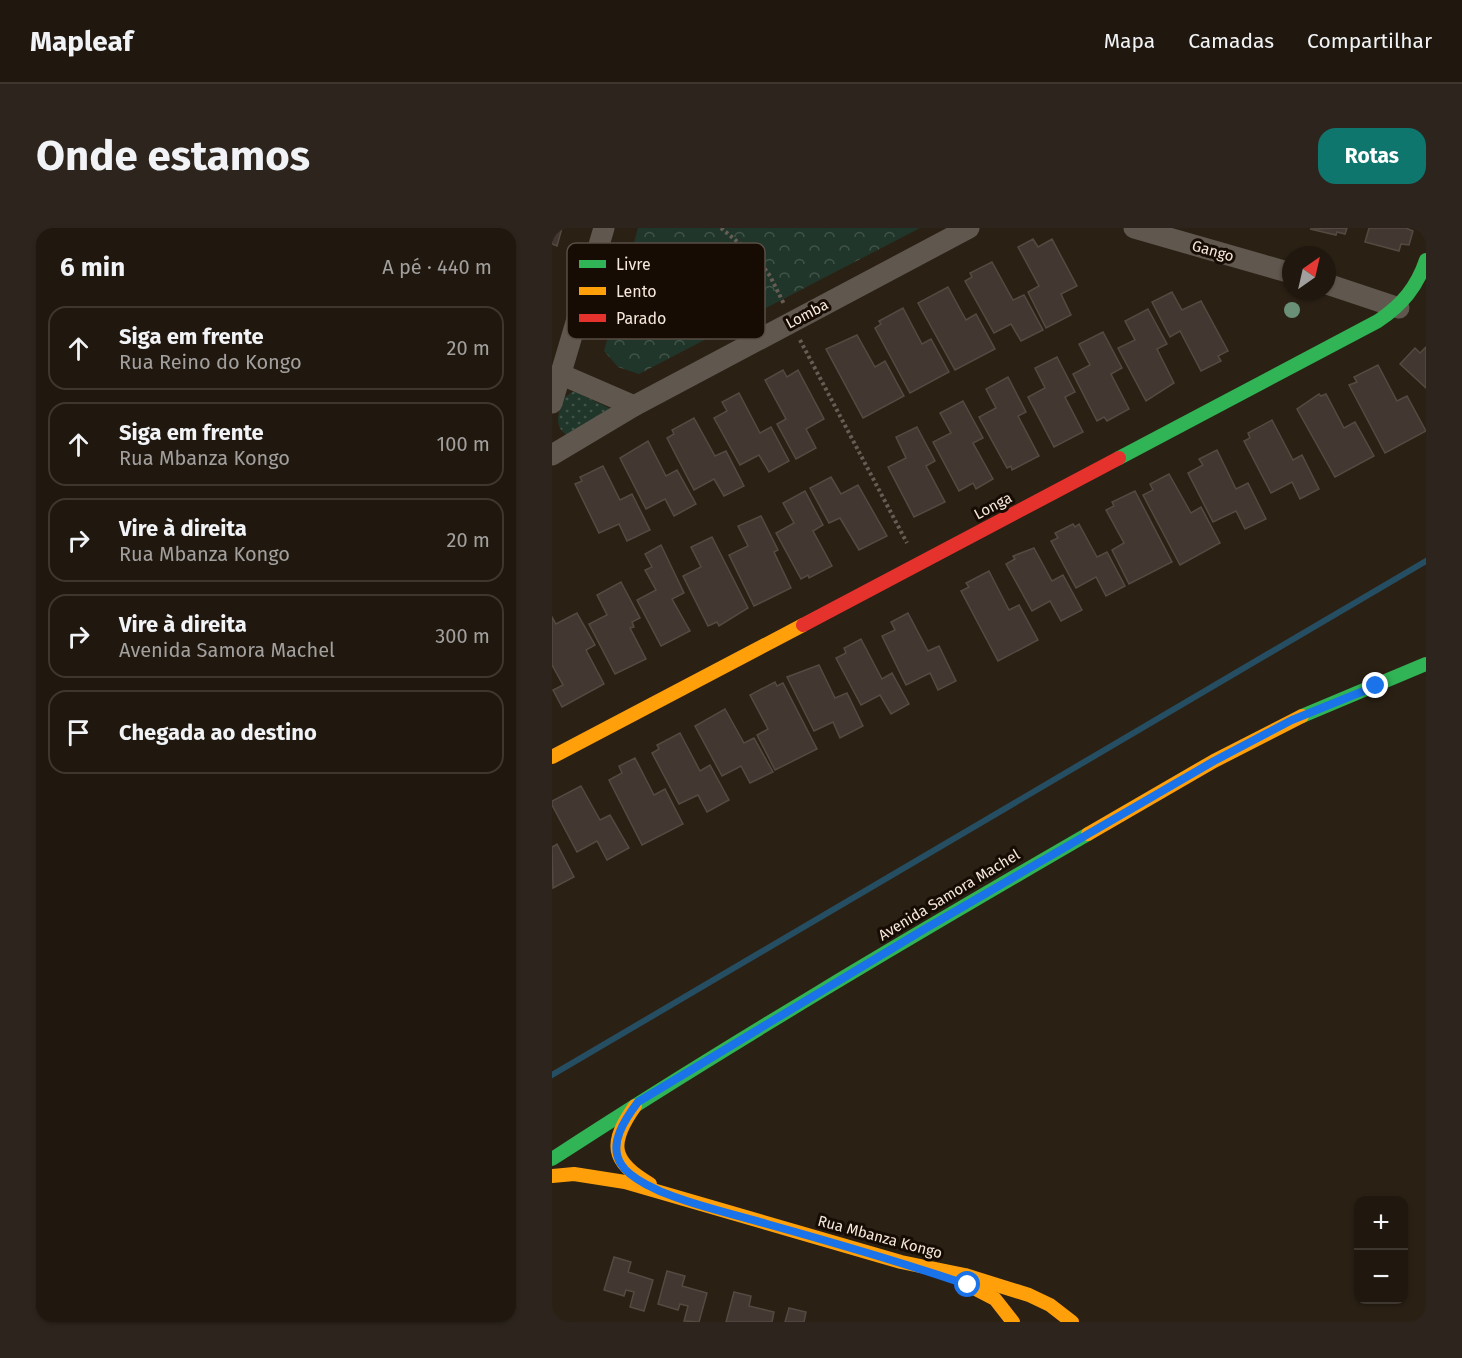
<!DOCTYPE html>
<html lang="pt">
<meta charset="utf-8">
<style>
body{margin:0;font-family:"Fira Sans",sans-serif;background:#2d251d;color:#f1f3f6}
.controls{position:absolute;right:18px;bottom:18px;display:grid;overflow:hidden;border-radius:12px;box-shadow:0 2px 4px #0004}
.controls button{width:54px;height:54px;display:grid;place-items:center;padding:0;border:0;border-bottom:2px solid #3d372f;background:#20180f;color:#f1f3f6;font:30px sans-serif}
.compass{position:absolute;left:730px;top:18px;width:54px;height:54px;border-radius:50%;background:#20180f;box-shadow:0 2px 4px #0004;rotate:34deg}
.stop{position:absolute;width:18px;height:18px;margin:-14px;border:4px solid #1a73e8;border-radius:50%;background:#fff}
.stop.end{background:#1a73e8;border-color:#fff;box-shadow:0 2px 6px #0008}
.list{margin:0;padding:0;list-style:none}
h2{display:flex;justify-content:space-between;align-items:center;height:78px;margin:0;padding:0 24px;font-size:26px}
h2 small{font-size:20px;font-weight:400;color:#a2a09e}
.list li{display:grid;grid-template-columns:39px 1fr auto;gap:18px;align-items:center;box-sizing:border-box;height:84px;margin:0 12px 12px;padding:0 12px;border:2px solid #3d372f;border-radius:18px}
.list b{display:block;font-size:22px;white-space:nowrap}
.list p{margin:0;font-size:20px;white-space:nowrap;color:#a2a09e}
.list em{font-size:20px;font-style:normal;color:#a2a09e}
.icon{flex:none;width:33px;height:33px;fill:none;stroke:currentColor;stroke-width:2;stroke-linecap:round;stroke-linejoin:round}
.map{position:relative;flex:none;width:874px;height:1094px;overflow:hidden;border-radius:18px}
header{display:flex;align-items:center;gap:36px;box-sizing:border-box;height:84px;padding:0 30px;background:#20180f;border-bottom:2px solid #3d372f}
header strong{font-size:28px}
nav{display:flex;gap:33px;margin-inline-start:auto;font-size:21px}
.intro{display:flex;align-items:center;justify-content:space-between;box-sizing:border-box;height:144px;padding:0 36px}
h1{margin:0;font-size:42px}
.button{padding:15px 27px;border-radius:18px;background:#0f766e;color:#fff;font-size:21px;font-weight:700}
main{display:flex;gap:36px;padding:0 36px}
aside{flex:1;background:#20180f;border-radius:18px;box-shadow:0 2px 4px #0004}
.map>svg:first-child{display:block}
.grass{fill:url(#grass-dots)}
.park{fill:url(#park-crowns)}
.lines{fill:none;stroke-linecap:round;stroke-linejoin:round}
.stream{stroke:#254e62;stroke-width:6}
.building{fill:#433831;stroke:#554a42;stroke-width:1.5}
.path{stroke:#665d55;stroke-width:4;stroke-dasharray:3 3;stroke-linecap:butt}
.street{stroke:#60574e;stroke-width:21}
.fast{stroke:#30b455;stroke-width:14}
.slow{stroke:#ff9f0a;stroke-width:14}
.jam{stroke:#e5322d;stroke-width:14}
.tree{fill:#6a9178}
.route{stroke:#1a73e8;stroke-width:8}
.labels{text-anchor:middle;stroke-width:6;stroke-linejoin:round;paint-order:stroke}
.street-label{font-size:15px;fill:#f6e8db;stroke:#160c04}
.key{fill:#160c04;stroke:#594e44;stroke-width:1.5}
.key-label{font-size:16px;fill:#f6e8db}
</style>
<header>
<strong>Mapleaf</strong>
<nav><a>Mapa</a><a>Camadas</a><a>Compartilhar</a></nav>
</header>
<div class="intro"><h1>Onde estamos</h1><a class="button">Rotas</a></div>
<main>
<aside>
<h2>6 min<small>A pé · 440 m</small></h2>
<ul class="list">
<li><svg class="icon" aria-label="ahead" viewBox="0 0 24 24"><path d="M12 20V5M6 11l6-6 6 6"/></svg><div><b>Siga em frente</b><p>Rua Reino do Kongo</p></div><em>20 m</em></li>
<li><svg class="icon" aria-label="ahead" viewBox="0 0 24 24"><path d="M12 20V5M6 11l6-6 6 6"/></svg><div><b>Siga em frente</b><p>Rua Mbanza Kongo</p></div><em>100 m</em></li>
<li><svg class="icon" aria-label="right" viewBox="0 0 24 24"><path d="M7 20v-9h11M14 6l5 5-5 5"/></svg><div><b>Vire à direita</b><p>Rua Mbanza Kongo</p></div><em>20 m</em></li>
<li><svg class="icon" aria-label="right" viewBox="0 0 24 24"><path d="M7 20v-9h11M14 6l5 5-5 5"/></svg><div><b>Vire à direita</b><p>Avenida Samora Machel</p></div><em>300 m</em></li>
<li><svg class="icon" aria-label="arrive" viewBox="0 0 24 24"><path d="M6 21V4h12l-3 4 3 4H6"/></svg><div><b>Chegada ao destino</b></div></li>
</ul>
</aside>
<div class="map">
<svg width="874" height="1094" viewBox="0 0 874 1094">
<defs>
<pattern id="grass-dots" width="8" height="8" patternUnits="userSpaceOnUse" patternTransform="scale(1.5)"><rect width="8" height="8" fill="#21362a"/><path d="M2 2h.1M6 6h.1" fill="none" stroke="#425348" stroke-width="1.8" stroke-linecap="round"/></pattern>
<pattern id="park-crowns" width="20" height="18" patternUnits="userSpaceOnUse" patternTransform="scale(1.5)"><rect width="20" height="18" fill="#21362a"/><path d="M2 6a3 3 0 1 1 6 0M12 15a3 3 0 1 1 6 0" fill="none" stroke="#425348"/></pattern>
</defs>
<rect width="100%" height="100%" fill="#2b2014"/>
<path class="grass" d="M22 163 57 180 56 184 15 207C1 198 7 186 10 171Z"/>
<polygon class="park" points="86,0 368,0 87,146 66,139 52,123"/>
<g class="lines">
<polyline class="stream" points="0,847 874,333"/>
</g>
<g class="building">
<polygon points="0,0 10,0 5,18 0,16"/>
<polygon points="795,0 793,6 785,4 784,7 758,1"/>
<polygon points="817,0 854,0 861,3 857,17 849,16 847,23 813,14"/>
<polygon points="481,11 486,19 500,11 525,58 509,66 519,87 494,100 476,64 487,58 466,19"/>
<polygon points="440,34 461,72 472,67 491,102 469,113 459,96 442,105 413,53 420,49 418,45"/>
<polygon points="396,59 414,92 424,86 443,121 403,142 366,75"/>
<polygon points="620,64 630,82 649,73 676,123 666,128 669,133 649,143 628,103 618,109 600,74"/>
<polygon points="351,80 370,116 379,111 397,144 358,165 323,100 329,96 327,93"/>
<polygon points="596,81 615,116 605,121 622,155 594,173 566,120 583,112 573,93"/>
<polygon points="551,104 570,140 559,146 577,181 555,193 552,189 545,193 521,146 538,137 527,116"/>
<polygon points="305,107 323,139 333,133 352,168 311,190 274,121"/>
<polygon points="874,119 874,160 848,136 863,120 868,125"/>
<polygon points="505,129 523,164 513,169 531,204 502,219 476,169 493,160 483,140"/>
<polygon points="826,137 845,173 855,168 874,203 833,225 797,157 805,154 802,149"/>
<polygon points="231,142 235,149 246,142 272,191 254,201 264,220 244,231 225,196 234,191 213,152"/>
<polygon points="456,149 474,184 466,188 487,228 460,242 459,238 455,240 427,189 444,180 434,161"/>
<polygon points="187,165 208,205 219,199 237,233 217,244 207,227 188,237 162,190 175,183 170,174"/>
<polygon points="767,166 769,168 774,166 792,200 803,194 822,228 783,249 745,181"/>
<polygon points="411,173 431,210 421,215 441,251 424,261 421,255 407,263 381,214 399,205 388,185"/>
<polygon points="142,190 163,228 174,223 192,258 172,268 162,251 142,262 115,210 122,206 120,202"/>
<polygon points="720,192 741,232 750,227 767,261 748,271 740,254 719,265 692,213 698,210 696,205"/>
<polygon points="365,199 383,233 374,238 393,274 362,289 336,239 354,230 344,209"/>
<polygon points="96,213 114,248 125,242 144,276 122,288 113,271 94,281 68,230"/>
<polygon points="665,222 684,261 696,255 714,291 693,301 684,283 661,294 636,245 651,237 647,231"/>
<polygon points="51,238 68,272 80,266 98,302 75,313 67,296 47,305 23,256 30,253 28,249"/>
<polygon points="617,246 639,285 649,279 668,315 628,337 591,267 601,262 598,256"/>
<polygon points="279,249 289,266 306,257 335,308 307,322 288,290 277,295 258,260"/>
<polygon points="253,263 271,297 261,303 280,338 257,350 256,347 249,351 224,305 242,295 231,275"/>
<polygon points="583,263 620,334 577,356 560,322 572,315 554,282 562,278 560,274"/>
<polygon points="209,288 226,322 222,324 239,360 202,378 177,327 196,318 186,298"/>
<polygon points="521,296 523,299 527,296 545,329 555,324 573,358 554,368 544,349 524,360 499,313 506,310 503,305"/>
<polygon points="160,309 196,380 167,398 165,394 156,398 131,348 149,339 139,319"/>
<polygon points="109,317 132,365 120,371 138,403 109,418 85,372 104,362 93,342 100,339 93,326"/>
<polygon points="482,320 500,353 511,347 530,382 509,393 498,373 480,383 454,336 463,331 461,328"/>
<polygon points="437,343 457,382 467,377 486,412 446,433 409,363 417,359 414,355"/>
<polygon points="69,354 88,390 80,394 82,399 78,400 94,431 63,446 37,396 55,387 45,367"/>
<polygon points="25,385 43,417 34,422 52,456 10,479 1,462 11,457 0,437 0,389 4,396"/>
<polygon points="356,385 376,423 387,418 404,453 386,462 378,445 354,457 330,408 343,402 339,394"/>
<polygon points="309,411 330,451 340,445 357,476 339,486 328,467 309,477 284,430 294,425 292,420"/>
<polygon points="267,437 283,470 295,465 311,498 288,510 281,494 262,503 235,449"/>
<polygon points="223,454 225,458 231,455 265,521 223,542 205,507 216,501 198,467"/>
<polygon points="173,481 192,515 202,510 221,544 198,555 189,538 170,548 143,498"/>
<polygon points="128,505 148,543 158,537 177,572 155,584 146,567 127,576 100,525 107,521 105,517"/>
<polygon points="83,530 102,567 113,561 131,596 90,617 57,552 70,545 67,538"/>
<polygon points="29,558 48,592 58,587 77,620 55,632 45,613 25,624 0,577 0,573"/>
<polygon points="5,616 22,649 1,660 0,619"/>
<polygon points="62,1029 79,1034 76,1044 101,1052 92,1083 78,1079 82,1064 74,1062 72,1068 52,1062"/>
<polygon points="115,1043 133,1048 130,1058 155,1065 147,1094 132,1093 136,1078 128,1076 126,1082 106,1076"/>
<polygon points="182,1064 199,1068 197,1078 222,1084 220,1094 174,1094"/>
<polygon points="237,1080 254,1084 252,1094 233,1094"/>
</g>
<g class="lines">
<g class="path">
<polyline points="169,0 205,30 218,48 232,76"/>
<polyline points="248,112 355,315"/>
</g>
<g class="street">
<polyline points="582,0 739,45"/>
<polyline points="775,56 847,80"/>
<polyline points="8,146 82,178"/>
<polyline points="0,175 52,0"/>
<polyline points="0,227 82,178 417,0"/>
</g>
<g class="fast">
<path d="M567 230 826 93C850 77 865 59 874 32"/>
<polyline points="750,488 874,436"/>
<path d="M0 931C175 817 355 711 536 606"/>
</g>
<g class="slow">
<polyline points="0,529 251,397"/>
<polyline points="536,606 662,533 750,488"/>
<path d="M83 878C57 915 58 933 98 956"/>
<polyline points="0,948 22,946 73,954 349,1034 413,1047 477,1067 498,1077 520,1094"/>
<polyline points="420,1059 443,1071 461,1094"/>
</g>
<polyline class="jam" points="251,397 567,230"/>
</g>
<circle class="tree" cx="740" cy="82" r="8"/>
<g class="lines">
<path class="route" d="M416 1057C350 1034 283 1015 215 996 185 987 153 980 123 969 108 964 78 951 69 936 56 916 73 891 86 874L371 702 662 533 740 492 824 458"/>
</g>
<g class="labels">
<g class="street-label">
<text transform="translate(661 23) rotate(16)" y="5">Gango</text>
<text transform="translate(255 86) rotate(-28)" y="5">Lomba</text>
<text transform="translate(441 278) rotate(-28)" y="5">Longa</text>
<text transform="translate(397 667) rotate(-31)" y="5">Avenida Samora Machel</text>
<text transform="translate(328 1009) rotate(15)" y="5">Rua Mbanza Kongo</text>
</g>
</g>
<rect x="15" y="15" width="198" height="96" rx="9" class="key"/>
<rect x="27" y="32" width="27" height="8" fill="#30b455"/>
<rect x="27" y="59" width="27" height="8" fill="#ff9f0a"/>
<rect x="27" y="86" width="27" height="8" fill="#e5322d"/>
<g class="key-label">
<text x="64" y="42">Livre</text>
<text x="64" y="69">Lento</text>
<text x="64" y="96">Parado</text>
</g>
</svg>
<div class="controls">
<button>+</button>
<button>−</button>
</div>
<svg class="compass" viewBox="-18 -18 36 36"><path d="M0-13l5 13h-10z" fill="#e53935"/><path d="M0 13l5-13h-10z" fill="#a2a09e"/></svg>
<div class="stop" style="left:416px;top:1057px"></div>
<div class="stop end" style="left:824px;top:458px"></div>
</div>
</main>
